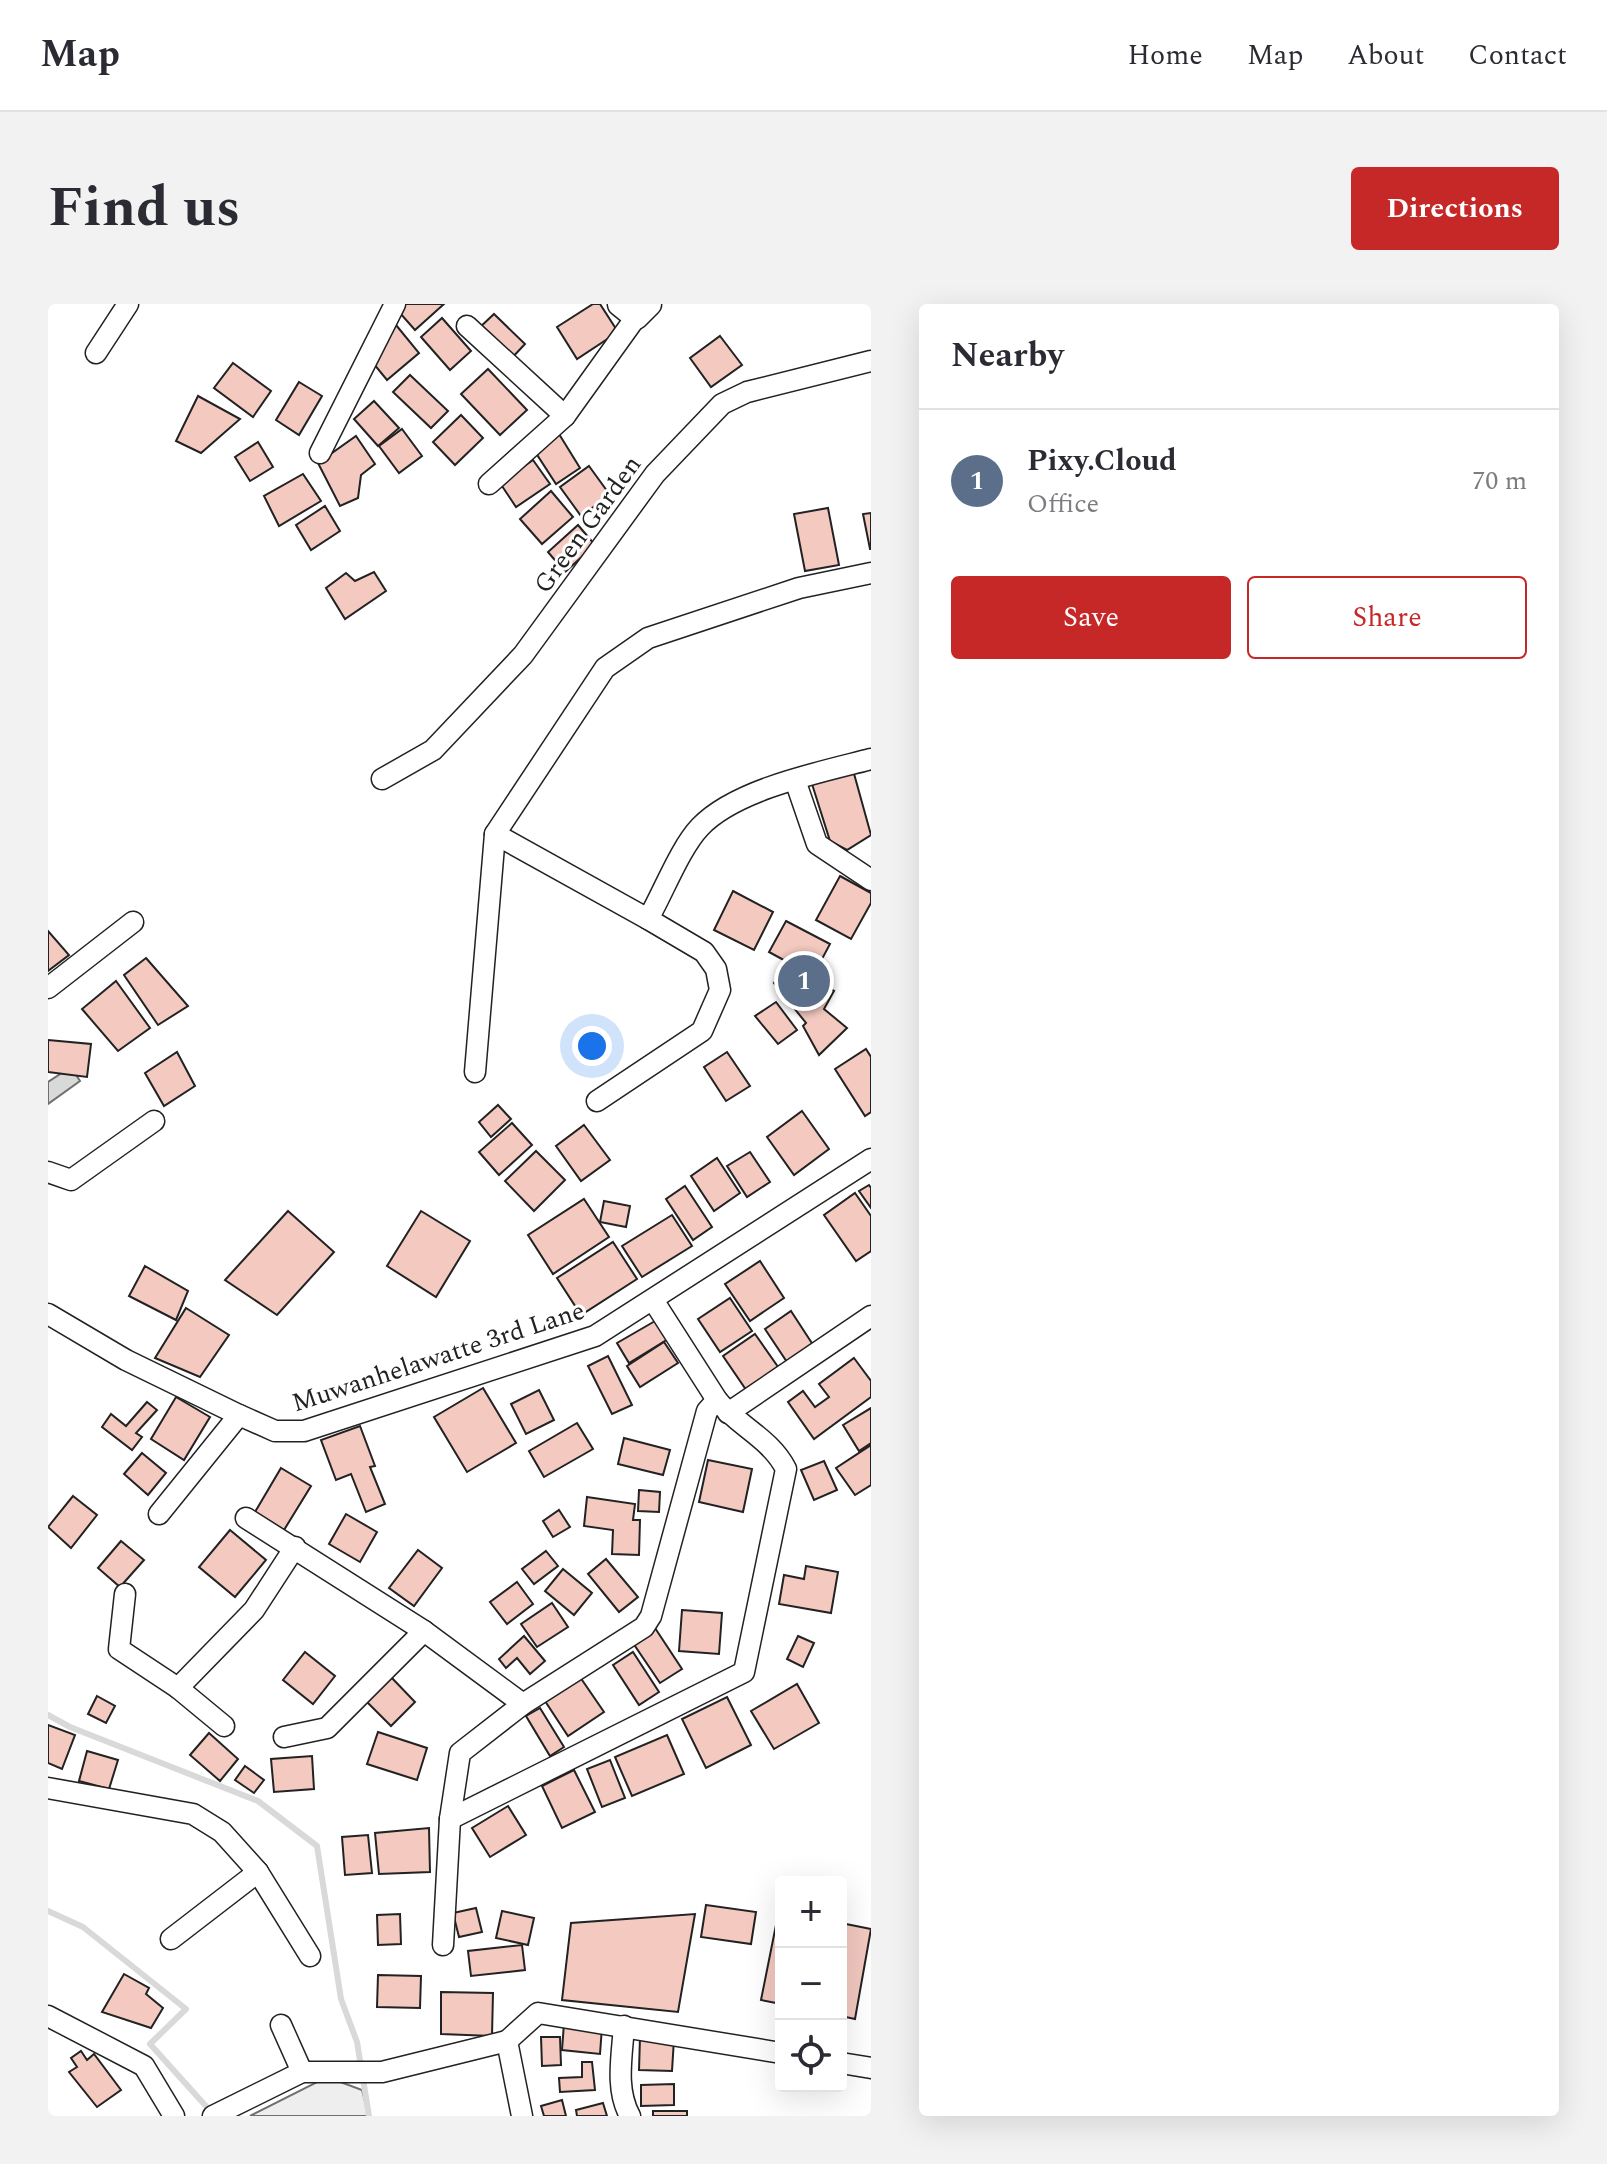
<!DOCTYPE html>
<meta charset="utf-8">
<style>
body{margin:0;font-family:Spectral,serif;background:#f2f2f3;color:#2b2b33}
.controls{position:absolute;right:24px;bottom:24px;display:grid;overflow:hidden;border-radius:8px;box-shadow:0 8px 32px #0002}
.controls button{width:72px;height:72px;display:grid;place-items:center;padding:0;border:0;border-bottom:2px solid #e1e1e2;background:#fff;color:#2b2b33;font:40px sans-serif}
.you{position:absolute;left:544px;top:742px;width:28px;height:28px;margin:-20px;border:6px solid #fff;border-radius:50%;background:#1a73e8;box-shadow:0 0 0 12px #1a73e833}
.badge{display:grid;place-items:center;width:52px;height:52px;border-radius:50%;background:#c62828;color:#fff;font-size:26px;font-weight:700}
.pin{position:absolute;translate:-50% -50%;border:4px solid #fff;box-shadow:0 2px 8px #0006}
.list{margin:0;padding:0;list-style:none}
h2{display:flex;justify-content:space-between;align-items:center;height:104px;margin:0;padding:0 32px;font-size:34px}
h2 small{font-size:26px;font-weight:400;color:#7c7c81}
.list li{display:grid;grid-template-columns:52px 1fr auto;gap:24px;align-items:center;box-sizing:border-box;height:144px;padding:0 32px;border-top:2px solid #e1e1e2}
.list b{display:block;font-size:30px;white-space:nowrap}
.list p{margin:0;font-size:26px;white-space:nowrap;color:#7c7c81}
.list em{font-size:26px;font-style:normal;color:#7c7c81}
.actions{display:flex;gap:16px;padding:24px 32px}
.actions a{flex:1;padding:18px 0;border:2px solid #c62828;border-radius:8px;text-align:center;font-size:28px;color:#c62828}
.actions .main{background:#c62828;color:#fff}
.icon{flex:none;width:44px;height:44px;fill:none;stroke:currentColor;stroke-width:2;stroke-linecap:round;stroke-linejoin:round}
.map{position:relative;flex:none;width:823px;height:1812px;overflow:hidden;border-radius:8px}
header{display:flex;align-items:center;gap:48px;box-sizing:border-box;height:112px;padding:0 40px;background:#fff;border-bottom:2px solid #e1e1e2}
header strong{font-size:38px}
nav{display:flex;gap:44px;margin-inline-start:auto;font-size:28px}
.intro{display:flex;align-items:center;justify-content:space-between;box-sizing:border-box;height:192px;padding:0 48px}
h1{margin:0;font-size:56px}
.button{padding:20px 36px;border-radius:8px;background:#c62828;color:#fff;font-size:28px;font-weight:700}
main{display:flex;gap:48px;padding:0 48px}
aside{flex:1;background:#fff;border-radius:8px;box-shadow:0 8px 32px #0002}
.map>svg:first-child{display:block}
.green{fill:#eee;stroke:#6f6f6f;stroke-width:2}
.water{fill:#d9d9d9;stroke:#6f6f6f;stroke-width:2}
.lines{fill:none;stroke-linecap:round;stroke-linejoin:round}
.stream{stroke:#d9d9d9;stroke-width:6}
.building{fill:#f3c9c0;stroke:#222;stroke-width:2}
.minor-casing{stroke:#222;stroke-width:23}
.tertiary-casing{stroke:#222;stroke-width:27}
.minor{stroke:#fff;stroke-width:20}
.tertiary{stroke:#fff;stroke-width:24}
.labels{text-anchor:middle;stroke-width:6;stroke-linejoin:round;paint-order:stroke}
.street-label{font-size:26px;fill:#222;stroke:#fff}
</style>
<header>
<strong>Map</strong>
<nav><a>Home</a><a>Map</a><a>About</a><a>Contact</a></nav>
</header>
<div class="intro"><h1>Find us</h1><a class="button">Directions</a></div>
<main>
<div class="map">
<svg width="823" height="1812" viewBox="0 0 823 1812">
<rect width="100%" height="100%" fill="#fff"/>
<polygon class="green" points="279,1773 314,1786 321,1812 202,1812"/>
<polygon class="water" points="23,763 32,777 0,800 0,778"/>
<g class="lines">
<g class="stream">
<polyline points="0,1411 22,1423 210,1497 269,1542 293,1695 309,1738 321,1812"/>
<polyline points="0,1607 35,1623 138,1705 102,1740 165,1810"/>
</g>
</g>
<g class="building">
<polygon points="344,0 396,0 367,26"/>
<polygon points="545,0 552,0 570,28 529,55 509,23"/>
<polygon points="446,10 477,40 461,57 429,26"/>
<polygon points="394,14 423,47 402,66 373,33"/>
<polygon points="348,21 371,49 339,76 316,48"/>
<polygon points="672,32 694,61 663,83 642,54"/>
<polygon points="185,59 223,87 205,113 166,84"/>
<polygon points="440,65 479,106 452,131 413,90"/>
<polygon points="362,71 400,107 383,124 345,88"/>
<polygon points="251,78 274,92 251,131 228,116"/>
<polygon points="150,92 192,115 153,149 128,137"/>
<polygon points="326,97 351,124 330,142 306,115"/>
<polygon points="413,111 435,134 407,161 385,138"/>
<polygon points="354,125 374,152 351,169 331,142"/>
<polygon points="511,130 532,164 508,180 486,146"/>
<polygon points="308,132 327,160 313,171 310,194 292,202 270,159"/>
<polygon points="210,138 225,163 202,177 187,153"/>
<polygon points="485,156 502,180 468,203 452,179"/>
<polygon points="541,162 562,191 533,212 512,183"/>
<polygon points="255,170 273,197 231,222 216,192"/>
<polygon points="503,187 525,213 494,240 472,215"/>
<polygon points="277,202 292,227 263,246 248,221"/>
<polygon points="780,204 791,261 757,267 746,210"/>
<polygon points="823,209 823,245 822,245 815,210"/>
<polygon points="530,221 547,241 517,268 500,248"/>
<polygon points="326,268 338,287 297,315 278,284 298,269 307,277"/>
<polygon points="805,466 823,531 799,546 782,537 764,480"/>
<polygon points="792,572 823,589 823,599 803,635 768,616"/>
<polygon points="685,587 725,608 706,646 666,626"/>
<polygon points="738,617 782,640 765,672 721,648"/>
<polygon points="0,627 21,651 0,667"/>
<polygon points="98,654 140,702 110,721 76,671"/>
<polygon points="739,660 786,687 776,705 799,724 771,751 755,722 758,719 726,679"/>
<polygon points="68,677 102,724 70,747 34,705"/>
<polygon points="728,698 749,726 730,740 707,712"/>
<polygon points="0,736 43,740 39,773 0,768"/>
<polygon points="818,745 823,753 823,808 817,812 787,765"/>
<polygon points="129,748 147,782 116,802 97,769"/>
<polygon points="679,748 702,782 678,797 656,763"/>
<polygon points="450,801 463,815 443,833 431,818"/>
<polygon points="754,807 781,845 746,871 719,833"/>
<polygon points="464,819 484,841 451,871 431,848"/>
<polygon points="536,821 562,856 533,877 508,842"/>
<polygon points="488,847 517,876 486,907 457,877"/>
<polygon points="702,848 722,878 699,893 679,862"/>
<polygon points="669,854 692,889 666,907 643,872"/>
<polygon points="821,881 823,884 823,904 811,887"/>
<polygon points="637,882 664,923 645,936 618,895"/>
<polygon points="807,889 823,912 823,947 808,957 776,911"/>
<polygon points="536,895 561,933 505,970 480,931"/>
<polygon points="556,897 582,902 578,923 552,918"/>
<polygon points="240,907 286,948 229,1011 177,976"/>
<polygon points="373,907 422,937 388,993 339,962"/>
<polygon points="624,911 644,942 594,973 574,942"/>
<polygon points="565,938 589,975 533,1011 509,974"/>
<polygon points="712,957 736,994 702,1017 677,980"/>
<polygon points="97,962 140,987 128,1016 81,992"/>
<polygon points="682,994 704,1027 672,1048 650,1015"/>
<polygon points="138,1004 181,1031 152,1073 107,1054"/>
<polygon points="743,1007 769,1047 743,1064 717,1025"/>
<polygon points="614,1013 625,1032 581,1059 569,1039"/>
<polygon points="707,1030 735,1070 703,1093 675,1052"/>
<polygon points="616,1038 630,1059 592,1083 579,1062"/>
<polygon points="560,1052 584,1101 564,1110 540,1062"/>
<polygon points="806,1054 823,1077 823,1093 766,1135 740,1098 755,1087 767,1103 781,1093 771,1080"/>
<polygon points="435,1084 468,1139 419,1168 386,1113"/>
<polygon points="491,1086 506,1116 478,1130 463,1100"/>
<polygon points="128,1093 162,1113 136,1156 103,1135"/>
<polygon points="99,1098 109,1106 88,1129 94,1133 84,1146 54,1123 63,1110 78,1122"/>
<polygon points="823,1104 823,1139 811,1147 795,1121"/>
<polygon points="529,1119 545,1145 496,1173 481,1147"/>
<polygon points="312,1122 327,1162 322,1163 337,1200 318,1208 303,1170 288,1176 273,1136"/>
<polygon points="576,1134 622,1146 615,1171 570,1160"/>
<polygon points="823,1141 823,1181 807,1191 788,1164"/>
<polygon points="94,1149 118,1169 100,1191 76,1170"/>
<polygon points="660,1156 704,1165 695,1208 651,1198"/>
<polygon points="776,1157 789,1186 766,1196 753,1166"/>
<polygon points="233,1164 263,1182 236,1226 207,1208"/>
<polygon points="591,1186 612,1188 611,1208 590,1207"/>
<polygon points="25,1192 49,1211 23,1244 0,1223"/>
<polygon points="539,1193 587,1200 585,1216 592,1216 591,1251 564,1250 565,1226 536,1222"/>
<polygon points="511,1206 522,1223 505,1233 495,1217"/>
<polygon points="298,1210 329,1228 312,1258 281,1240"/>
<polygon points="182,1226 218,1256 187,1293 151,1263"/>
<polygon points="73,1237 96,1256 72,1283 50,1264"/>
<polygon points="370,1246 394,1264 366,1302 341,1284"/>
<polygon points="498,1247 510,1262 486,1280 474,1265"/>
<polygon points="558,1255 590,1293 571,1308 540,1270"/>
<polygon points="758,1262 790,1268 783,1309 731,1300 736,1271 756,1275"/>
<polygon points="515,1265 544,1289 526,1311 497,1287"/>
<polygon points="469,1278 485,1300 459,1320 442,1298"/>
<polygon points="504,1299 520,1323 489,1343 473,1320"/>
<polygon points="634,1306 674,1309 671,1350 631,1347"/>
<polygon points="607,1324 634,1365 612,1379 585,1339"/>
<polygon points="476,1332 497,1357 482,1370 469,1354 458,1364 451,1355"/>
<polygon points="750,1332 766,1339 755,1363 739,1355"/>
<polygon points="257,1348 287,1372 265,1400 235,1376"/>
<polygon points="585,1348 611,1388 591,1401 565,1361"/>
<polygon points="342,1372 367,1398 343,1422 317,1396"/>
<polygon points="532,1373 556,1408 520,1432 497,1397"/>
<polygon points="749,1380 771,1419 726,1445 703,1407"/>
<polygon points="49,1392 67,1402 58,1419 40,1410"/>
<polygon points="679,1393 703,1441 658,1464 634,1415"/>
<polygon points="492,1404 516,1443 502,1452 478,1412"/>
<polygon points="0,1421 27,1431 14,1465 0,1459"/>
<polygon points="330,1428 379,1444 369,1476 319,1460"/>
<polygon points="161,1429 190,1455 172,1477 142,1451"/>
<polygon points="619,1431 636,1470 584,1492 567,1453"/>
<polygon points="39,1447 70,1456 61,1485 31,1477"/>
<polygon points="264,1452 266,1485 226,1488 223,1455"/>
<polygon points="562,1456 577,1494 554,1503 539,1465"/>
<polygon points="197,1462 216,1476 206,1489 187,1476"/>
<polygon points="526,1466 547,1508 514,1524 494,1482"/>
<polygon points="460,1502 478,1531 442,1553 424,1524"/>
<polygon points="381,1524 382,1568 331,1570 327,1529"/>
<polygon points="320,1531 324,1569 297,1571 294,1533"/>
<polygon points="658,1601 708,1608 703,1640 653,1633"/>
<polygon points="428,1604 434,1628 411,1633 405,1609"/>
<polygon points="731,1606 733,1607 733,1700 713,1696"/>
<polygon points="454,1607 486,1614 480,1641 448,1634"/>
<polygon points="352,1610 353,1640 330,1641 329,1611"/>
<polygon points="647,1610 630,1708 514,1696 523,1619"/>
<polygon points="793,1619 823,1625 807,1715 793,1712"/>
<polygon points="474,1641 477,1666 423,1672 420,1647"/>
<polygon points="76,1670 101,1684 98,1690 115,1704 103,1724 54,1708"/>
<polygon points="330,1671 373,1672 372,1704 329,1703"/>
<polygon points="393,1688 445,1689 444,1732 393,1730"/>
<polygon points="516,1719 554,1723 552,1750 514,1746"/>
<polygon points="493,1733 512,1733 513,1761 494,1762"/>
<polygon points="592,1733 626,1735 624,1767 591,1766"/>
<polygon points="33,1747 39,1756 46,1750 73,1786 49,1803 21,1768 29,1763 23,1754"/>
<polygon points="534,1758 544,1758 547,1786 512,1788 511,1774 534,1773"/>
<polygon points="626,1780 626,1801 593,1802 593,1781"/>
<polygon points="514,1796 518,1812 496,1812 493,1802"/>
<polygon points="555,1799 559,1812 529,1812 528,1806"/>
<rect x="605" y="1807" width="34" height="5"/>
</g>
<g class="lines">
<defs>
<g id="minor">
<polyline points="419,22 517,112"/>
<polyline points="48,49 80,0"/>
<polyline points="272,149 347,0"/>
<polyline points="441,180 517,112 588,13"/>
<polyline points="334,475 385,446 475,351 607,170 674,100 699,88 823,57"/>
<polyline points="747,476 769,540 823,576"/>
<path d="M447 530 600 615C615 589 632 544 652 523 688 485 773 468 823 455"/>
<polyline points="0,684 85,618"/>
<polyline points="427,768 447,530 557,364 600,334 751,284 823,269"/>
<polyline points="549,797 654,727 672,686 668,665 656,648 600,615"/>
<polyline points="0,868 23,876 106,817"/>
<polyline points="0,1010 78,1056 191,1111 227,1127 256,1127 547,1032 823,855"/>
<polyline points="680,1109 823,1012"/>
<polyline points="111,1210 191,1111"/>
<polyline points="198,1214 376,1327 475,1400"/>
<polyline points="77,1290 71,1345 130,1384 176,1422"/>
<polyline points="130,1384 206,1306 247,1243"/>
<polyline points="236,1433 279,1424 376,1327"/>
<polyline points="0,1484 145,1510 174,1528 210,1568 262,1652"/>
<path d="M402 1515 696 1368 738 1165C722 1134 691 1123 669 1096L605 996"/>
<polyline points="123,1635 210,1568"/>
<polyline points="395,1641 402,1515 412,1449 475,1400 596,1323 603,1312 659,1107 669,1096"/>
<polyline points="0,1712 96,1762 126,1812"/>
<polyline points="233,1721 254,1768"/>
<path d="M576 1722C574 1752 567 1785 582 1812"/>
<polyline points="793,1759 823,1764"/>
<polyline points="165,1812 254,1768 334,1768 459,1737"/>
<polyline points="474,1812 459,1737 490,1709 733,1749"/>
</g>
<polyline id="tertiary" points="572,0 588,13 601,0"/>
</defs>
<use href="#minor" class="minor-casing"/>
<use href="#tertiary" class="tertiary-casing"/>
<use href="#minor" class="minor"/>
<use href="#tertiary" class="tertiary"/>
</g>
<g class="labels">
<g class="street-label">
<text transform="translate(539 220) rotate(-54)" y="9">Green Garden</text>
<text transform="translate(390 1052) rotate(-18)" y="9">Muwanhelawatte 3rd Lane</text>
</g>
</g>
</svg>
<div class="controls">
<button>+</button>
<button>−</button>
<button><svg class="icon" aria-label="locate" viewBox="0 0 24 24"><circle cx="12" cy="12" r="6"/><path d="M12 2v4M12 18v4M2 12h4M18 12h4"/></svg></button>
</div>
<div class="you"></div>
<div class="pin badge" style="left:756px;top:677px;background:#5c6f8a">1</div>
</div>
<aside>
<h2>Nearby<small></small></h2>
<ul class="list">
<li><span class="badge" style="background:#5c6f8a">1</span><div><b>Pixy.Cloud</b><p>Office</p></div><em>70 m</em></li>
</ul>
<div class="actions"><a class="main">Save</a><a>Share</a></div>
</aside>
</main>
